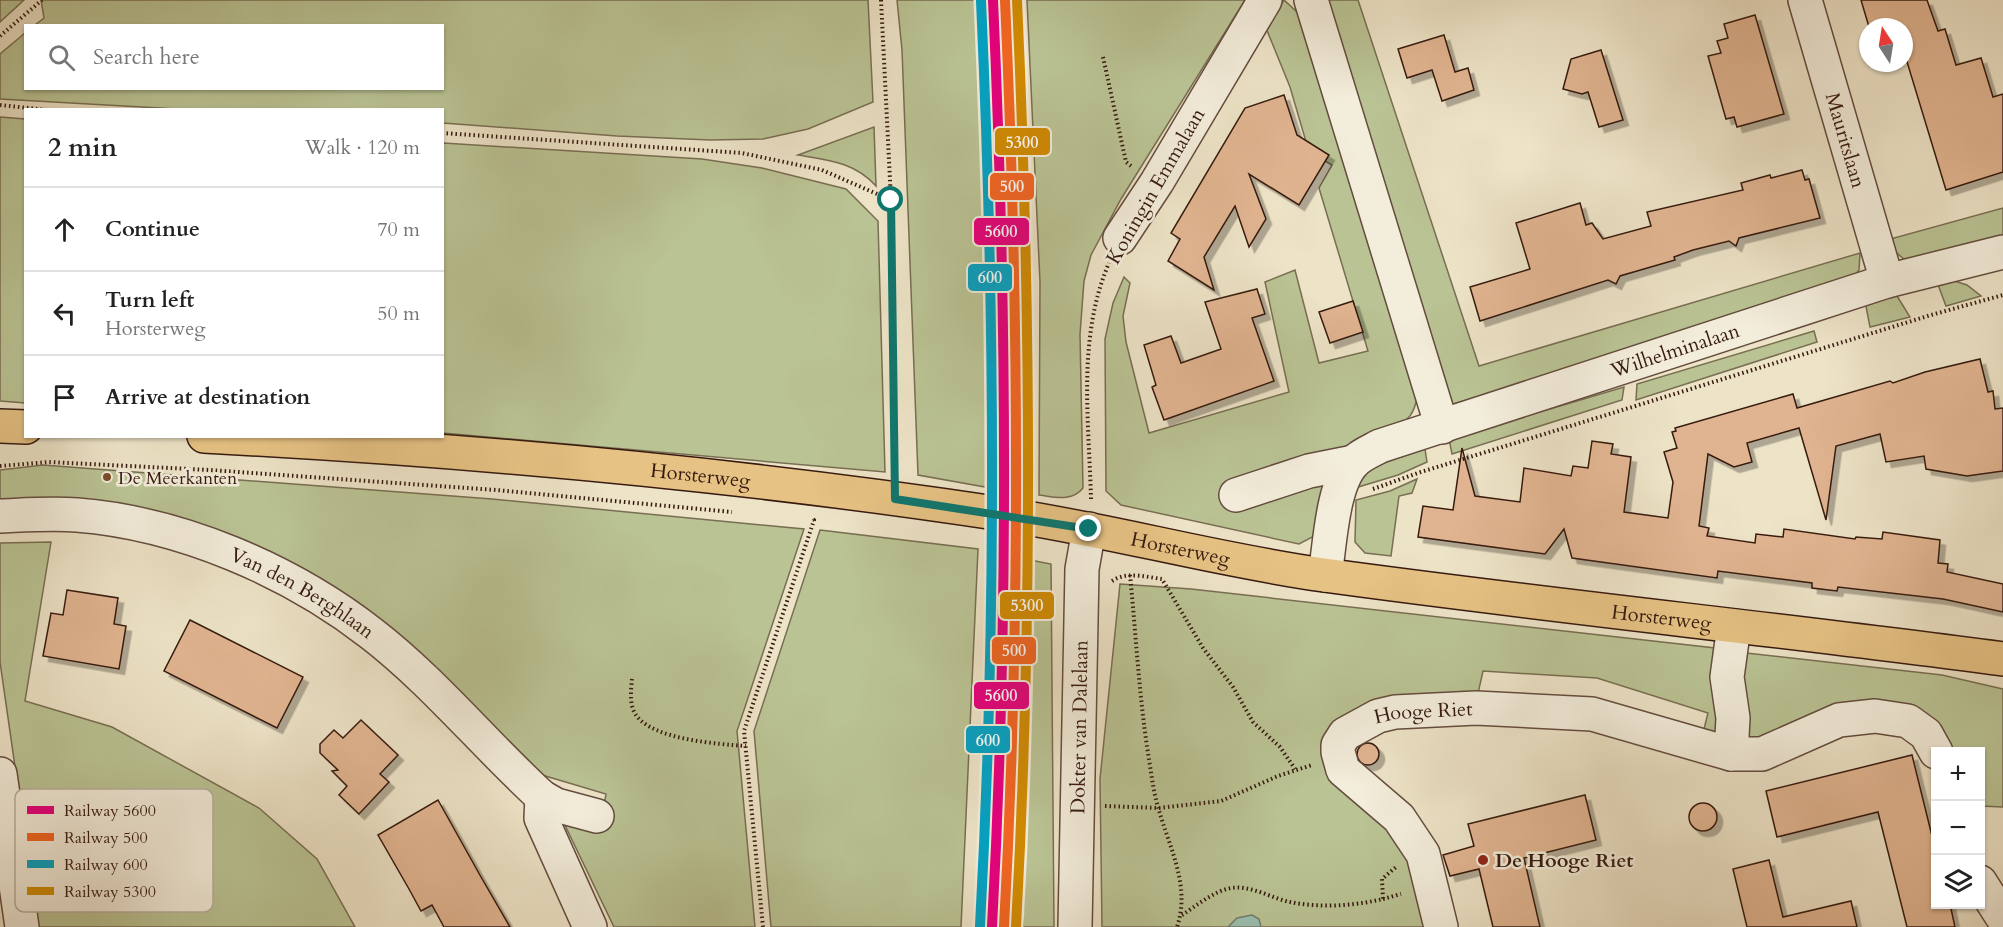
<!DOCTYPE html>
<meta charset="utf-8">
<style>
body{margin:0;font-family:Cardo,serif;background:#f6f6f6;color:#222}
.controls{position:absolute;right:18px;bottom:18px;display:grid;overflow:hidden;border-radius:0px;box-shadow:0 2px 4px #0004}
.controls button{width:54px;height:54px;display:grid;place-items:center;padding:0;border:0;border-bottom:2px solid #e0e0e0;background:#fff;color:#222;font:30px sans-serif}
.compass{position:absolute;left:1859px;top:18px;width:54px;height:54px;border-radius:50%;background:#fff;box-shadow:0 2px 4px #0004;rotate:348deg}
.stop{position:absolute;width:18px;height:18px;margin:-14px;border:4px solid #0f766e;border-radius:50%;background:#fff}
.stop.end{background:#0f766e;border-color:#fff;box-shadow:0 2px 6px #0008}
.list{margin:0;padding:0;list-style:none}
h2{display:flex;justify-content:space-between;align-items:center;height:78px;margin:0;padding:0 24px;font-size:26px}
h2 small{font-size:20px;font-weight:400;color:#767676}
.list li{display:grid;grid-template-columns:39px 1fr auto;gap:18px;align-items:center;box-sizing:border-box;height:84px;padding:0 24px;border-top:2px solid #e0e0e0}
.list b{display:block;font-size:22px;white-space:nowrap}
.list p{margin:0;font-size:20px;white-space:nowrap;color:#767676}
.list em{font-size:20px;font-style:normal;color:#767676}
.icon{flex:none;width:33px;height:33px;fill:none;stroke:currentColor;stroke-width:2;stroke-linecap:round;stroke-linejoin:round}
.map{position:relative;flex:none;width:2003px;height:927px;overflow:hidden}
.search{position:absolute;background:#fff;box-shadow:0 2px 4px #0004;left:24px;top:24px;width:420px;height:66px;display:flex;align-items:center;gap:15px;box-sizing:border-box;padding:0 21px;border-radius:0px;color:#767676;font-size:22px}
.panel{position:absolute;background:#fff;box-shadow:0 2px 4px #0004;left:24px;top:108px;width:420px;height:330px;border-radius:0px}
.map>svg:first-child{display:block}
.green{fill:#bac394;stroke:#786e52;stroke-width:1.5}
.water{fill:#9abfaf;stroke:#727d6f;stroke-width:1.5}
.building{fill:#e0b490;stroke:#361a10;stroke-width:1.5;filter:url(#shadow)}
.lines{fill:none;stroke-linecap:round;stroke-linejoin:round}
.minor-casing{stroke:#644c3e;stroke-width:36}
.major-casing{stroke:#361a10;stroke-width:36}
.path{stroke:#361a10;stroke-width:4;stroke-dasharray:1.5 3;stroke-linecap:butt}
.minor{stroke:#f3eddb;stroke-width:33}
.major{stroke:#e6c284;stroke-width:33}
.rail-1-casing{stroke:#f3eddb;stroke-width:15}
.rail-2-casing{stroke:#f3eddb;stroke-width:15}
.rail-3-casing{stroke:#f3eddb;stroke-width:15}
.rail-4-casing{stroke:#f3eddb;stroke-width:15}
.rail-1{stroke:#e5007d;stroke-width:10}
.rail-2{stroke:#f26522;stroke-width:10}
.rail-3{stroke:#03a2c4;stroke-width:10}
.rail-4{stroke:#d08a03;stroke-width:10}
.route{stroke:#0f766e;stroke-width:8}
.bus-dot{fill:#7a4b2a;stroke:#f3eddb;stroke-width:2}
.poi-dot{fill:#8f2418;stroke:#f3eddb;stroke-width:2}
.labels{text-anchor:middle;stroke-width:5;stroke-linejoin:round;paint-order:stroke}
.bus-label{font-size:18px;fill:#361a10;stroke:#f3eddb;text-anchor:start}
.street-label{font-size:20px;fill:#361a10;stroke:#f3eddb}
.poi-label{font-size:20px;font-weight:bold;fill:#361a10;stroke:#f3eddb;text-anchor:start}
.key{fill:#f3eddb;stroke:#baae9e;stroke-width:1.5}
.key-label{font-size:16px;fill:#361a10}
.line-badge{stroke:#f3eddb;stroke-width:2}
.badge-label{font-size:16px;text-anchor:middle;font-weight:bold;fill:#fff}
</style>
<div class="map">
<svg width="2003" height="927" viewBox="0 0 2003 927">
<defs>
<filter id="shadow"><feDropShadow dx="5.5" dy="5.5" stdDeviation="0" flood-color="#0004"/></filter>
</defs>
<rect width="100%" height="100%" fill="#ede3c7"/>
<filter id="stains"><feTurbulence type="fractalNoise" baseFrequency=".00333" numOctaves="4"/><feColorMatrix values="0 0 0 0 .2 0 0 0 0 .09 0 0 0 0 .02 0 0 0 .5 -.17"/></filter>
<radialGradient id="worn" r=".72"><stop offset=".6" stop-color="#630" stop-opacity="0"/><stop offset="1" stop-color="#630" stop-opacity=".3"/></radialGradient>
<g class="green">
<polygon points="0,0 24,0 0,22"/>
<polygon points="41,0 868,0 873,102 808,129 763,139 710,140 617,136 443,123 442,110 194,110 0,99 0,54 25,33 26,88 442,88 442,26 35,25 44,18"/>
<polygon points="897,0 975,0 983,118 991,488 918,475 902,50"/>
<path d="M1027 0H1245L1121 199 1091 255 1084 281 1080 334 1083 488C1072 502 1055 497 1039 495L1040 282Z"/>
<path d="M1284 0 1297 12 1418 394C1414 414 1410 421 1390 428L1322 532 1299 544 1121 505 1106 491 1105 339 1113 303 1124 277 1130 283 1123 316 1126 342 1149 433 1289 392 1265 282 1295 270 1319 363 1368 351 1319 188 1332 165 1309 152 1290 87 1266 28Z"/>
<polygon points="1322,0 1358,0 1479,366 1860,253 1859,270 1843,291 1453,404 1444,387"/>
<polygon points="0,117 25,119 25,403 0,401"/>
<path d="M874 127 876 186C855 162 828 160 798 155Z"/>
<polygon points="443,143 702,159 762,168 846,189 878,221 885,472 443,433"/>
<polygon points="2003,208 2003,242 1906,261 1883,241"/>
<polygon points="1948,279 1967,285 1981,296 1946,306 1937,282"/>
<polygon points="1891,294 1897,296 1910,317 1870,327 1865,301"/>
<polygon points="1814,331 1817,342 1636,400 1637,384"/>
<polygon points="1624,387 1622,400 1452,454 1449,439"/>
<polygon points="1425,449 1427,462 1398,475 1355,488 1372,467"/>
<polygon points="43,465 492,499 804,529 737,731 755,927 614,927 562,819 600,828 606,794 532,772 338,594 0,502 0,470"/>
<polygon points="1417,479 1412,493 1399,496 1391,556 1365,553 1355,542 1356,500 1390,491"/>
<polygon points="820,530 978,549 961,927 771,927 754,731"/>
<polygon points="51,542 25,701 112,727 259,808 317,859 355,927 38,927 0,662 0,543"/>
<polygon points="1030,560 1051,564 1054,927 1023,927"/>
<polygon points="1120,584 1191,589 1724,649 1720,734 1702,737 1708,713 1597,678 1483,671 1477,698 1326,744 1406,839 1430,927 1102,927 1100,779"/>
<polygon points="1746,653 1942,675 2003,689 2003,807 1981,806 1980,752 1944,751 1916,715 1774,741 1745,738 1740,690"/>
</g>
<polygon class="water" points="1252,915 1259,919 1261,927 1228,927 1237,918"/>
<g class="building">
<polygon points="1861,0 1927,0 1938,31 1945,29 1956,65 1981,58 1993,97 2003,94 2003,172 1946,190 1904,52 1904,27 1869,27"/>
<polygon points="1755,15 1784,114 1737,127 1734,117 1726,119 1708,56 1721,53 1717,41 1728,38 1724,24"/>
<polygon points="1444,35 1455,72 1468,68 1474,90 1442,101 1432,70 1407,78 1398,49"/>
<polygon points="1601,50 1623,120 1599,127 1588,92 1582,94 1563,89 1571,59"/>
<polygon points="1284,95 1297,135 1329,155 1299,205 1249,174 1266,219 1249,247 1235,206 1204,257 1214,290 1168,261 1180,239 1171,233 1245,108"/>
<polygon points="1802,170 1805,180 1809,179 1820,218 1739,238 1736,246 1729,241 1693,250 1674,257 1675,260 1620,276 1616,284 1608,280 1480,321 1470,287 1530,269 1516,223 1580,203 1586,225 1592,223 1603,239 1651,226 1647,212 1743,190 1741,183 1770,175 1771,178"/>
<polygon points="1257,289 1265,314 1252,318 1274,381 1164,420 1152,387 1156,385 1144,345 1171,336 1181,363 1221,349 1205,302"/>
<polygon points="1353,301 1363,332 1330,343 1319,312"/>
<polygon points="1980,359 1988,392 1993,391 1995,409 2003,408 2003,471 1967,476 1926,469 1924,456 1886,462 1880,434 1836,446 1826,520 1799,428 1747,443 1752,462 1734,467 1708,454 1699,526 1709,528 1707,536 1755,543 1756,534 1783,537 1784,529 1855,539 1856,537 1882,539 1883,532 1940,540 1938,563 1948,564 1947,572 2003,584 2003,612 1943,599 1838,587 1837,591 1812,588 1812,583 1718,571 1717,578 1572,558 1564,529 1545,554 1418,537 1423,506 1453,510 1462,448 1475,496 1520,502 1524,468 1571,476 1573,466 1588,468 1592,441 1613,444 1611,454 1631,457 1624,512 1668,518 1673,482 1664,452 1677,448 1672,432 1676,431 1675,428 1793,394 1797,408 1890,381 1893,383 1925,372"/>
<polygon points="67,590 118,598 114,624 126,626 119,669 43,656 51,613 63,615"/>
<polygon points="190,620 303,677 277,728 164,671"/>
<polygon points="361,720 398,755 380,774 389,782 359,814 339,795 347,786 332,771 338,770 320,753 320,744 334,730 343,738"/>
<circle cx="1368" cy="754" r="11"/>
<polygon points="1912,755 1935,848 1935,904 1950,904 1955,927 1907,927 1878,812 1777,837 1766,791"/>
<polygon points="1585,795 1596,840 1524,858 1540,927 1493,927 1479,869 1450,876 1443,855 1474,846 1468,824"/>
<polygon points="438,800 481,877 510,927 444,927 432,905 421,911 409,889 378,835"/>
<circle cx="1703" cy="817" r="14"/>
<polygon points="1769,860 1783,917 1851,901 1857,927 1747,927 1733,869"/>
</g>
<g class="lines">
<defs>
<g id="minor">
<polyline points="1311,0 1442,427"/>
<path id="s1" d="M1805 0 1887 281"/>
<polyline points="1120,238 1157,182 1265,0"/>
<polyline points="1236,495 1309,471 1354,462"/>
<path id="s2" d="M0 516C25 515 52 513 77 515 180 523 290 570 372 634 434 682 484 744 542 797L556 805 597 816"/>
<path id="s3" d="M1325 575C1330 545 1332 486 1353 463 1360 455 1371 451 1380 446L1887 281 2003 252"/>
<polyline points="1731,754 1733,718 1727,677 1734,626"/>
<polyline points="0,774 22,927"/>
<polyline points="542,797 541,818 590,927"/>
<polyline points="1980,882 2003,918"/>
<path id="s4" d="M1075 927 1082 569 1089 529"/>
<path id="s5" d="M1441 927 1423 854 1399 818 1343 770 1338 752V745L1345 734 1378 716 1395 712 1476 708 1592 714 1731 754H1762L1839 720 1875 716 1908 721 1926 734 1936 752"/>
</g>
<g id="major">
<polyline points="0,426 26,427"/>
<path id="s6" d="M204 436C471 450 738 474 1002 514 1110 530 1216 560 1324 575 1550 606 1777 629 2003 659"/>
</g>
</defs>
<use href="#minor" class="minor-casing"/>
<use href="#major" class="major-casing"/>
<g class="path">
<polyline points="881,0 891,200 894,468"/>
<polyline points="0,36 42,0"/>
<polyline points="1103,57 1126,162 1131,166"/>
<polyline points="0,105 47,110"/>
<polyline points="442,133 742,153 822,170 891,200"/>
<polyline points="0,466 48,462 210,470 496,490 732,512"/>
<polyline points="1373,489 1421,472 1931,315 2003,295"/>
<path d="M1091 499C1089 420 1077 337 1109 263"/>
<path d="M1130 575C1136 635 1139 695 1148 753 1151 771 1153 790 1158 807 1169 847 1191 886 1177 927"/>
<path d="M1112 581C1127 571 1146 577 1162 579L1203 648 1233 687 1253 722 1280 747 1295 769"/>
<path d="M632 679C631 690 629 705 636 715 653 740 719 744 746 746"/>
<polyline points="1105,806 1158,808 1221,801 1278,776 1312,765"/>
<polyline points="1383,899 1401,894"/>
<path d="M1182 915C1196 906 1214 891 1231 888 1251 885 1271 898 1290 902 1320 908 1353 906 1383 899L1382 879 1396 867"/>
<polyline points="763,927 744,731 814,520 811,519"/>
</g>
<use href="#minor" class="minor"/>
<use href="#major" class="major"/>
<defs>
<path id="rail-1" d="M992 927C1009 618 1007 309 993 0"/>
<path id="rail-2" d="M1004 927C1021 618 1019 309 1005 0"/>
<path id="rail-3" d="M980 926C997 617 995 310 981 1"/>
<path id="rail-4" d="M1016 927C1033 618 1031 309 1017 0"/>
</defs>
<use href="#rail-1" class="rail-1-casing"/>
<use href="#rail-2" class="rail-2-casing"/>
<use href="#rail-3" class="rail-3-casing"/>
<use href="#rail-4" class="rail-4-casing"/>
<use href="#rail-1" class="rail-1"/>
<use href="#rail-2" class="rail-2"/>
<use href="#rail-3" class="rail-3"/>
<use href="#rail-4" class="rail-4"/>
</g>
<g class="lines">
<polyline class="route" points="891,200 895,499 1089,529"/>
</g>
<circle class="bus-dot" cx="107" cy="477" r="5"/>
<circle class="poi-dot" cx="1483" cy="860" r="6"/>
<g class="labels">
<g class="bus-label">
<text x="118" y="484">De Meerkanten</text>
</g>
<g class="street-label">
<text dy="7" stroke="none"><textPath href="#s1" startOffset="146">Mauritslaan</textPath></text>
<text transform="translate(1155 186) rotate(-60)" y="7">Koningin Emmalaan</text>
<text dy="7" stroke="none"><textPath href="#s3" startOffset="459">Wilhelminalaan</textPath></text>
<text dy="7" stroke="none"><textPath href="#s6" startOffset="498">Horsterweg</textPath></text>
<text dy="7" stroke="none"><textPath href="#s6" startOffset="984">Horsterweg</textPath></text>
<text dy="7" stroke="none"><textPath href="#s2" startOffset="318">Van den Berghlaan</textPath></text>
<text dy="7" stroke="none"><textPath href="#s6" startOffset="1470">Horsterweg</textPath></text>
<text dy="7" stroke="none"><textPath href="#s5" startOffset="314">Hooge Riet</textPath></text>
<text dy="7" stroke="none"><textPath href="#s4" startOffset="200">Dokter van Dalelaan</textPath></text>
</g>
<g class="poi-label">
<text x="1495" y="867">De Hooge Riet</text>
</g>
</g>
<rect x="15" y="789" width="198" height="123" rx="9" class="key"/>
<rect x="27" y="806" width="27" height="8" fill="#e5007d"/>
<rect x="27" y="833" width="27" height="8" fill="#f26522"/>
<rect x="27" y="860" width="27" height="8" fill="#03a2c4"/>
<rect x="27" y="887" width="27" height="8" fill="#d08a03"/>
<g class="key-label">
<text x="64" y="816">Railway 5600</text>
<text x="64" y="843">Railway 500</text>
<text x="64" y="870">Railway 600</text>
<text x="64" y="897">Railway 5300</text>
</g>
<g class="line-badge">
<rect x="994" y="127" width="57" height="29" rx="6" fill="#d08a03"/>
<rect x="989" y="172" width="46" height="29" rx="6" fill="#f26522"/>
<rect x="973" y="217" width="57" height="29" rx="6" fill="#e5007d"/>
<rect x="967" y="263" width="46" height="29" rx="6" fill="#03a2c4"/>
<rect x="999" y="591" width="56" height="29" rx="6" fill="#d08a03"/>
<rect x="991" y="636" width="46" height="29" rx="6" fill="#f26522"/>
<rect x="973" y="681" width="57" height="29" rx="6" fill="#e5007d"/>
<rect x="965" y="725" width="46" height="29" rx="6" fill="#03a2c4"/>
</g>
<g class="badge-label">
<text x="1022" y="148">5300</text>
<text x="1012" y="192">500</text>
<text x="1001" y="237">5600</text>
<text x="990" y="283">600</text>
<text x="1027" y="611">5300</text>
<text x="1014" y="656">500</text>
<text x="1001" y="701">5600</text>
<text x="988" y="746">600</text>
</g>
<rect width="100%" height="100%" filter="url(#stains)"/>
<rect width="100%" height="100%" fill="url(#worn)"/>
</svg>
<div class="controls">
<button>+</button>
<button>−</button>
<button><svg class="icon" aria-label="layers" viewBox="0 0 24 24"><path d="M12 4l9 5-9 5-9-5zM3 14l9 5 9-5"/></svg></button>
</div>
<svg class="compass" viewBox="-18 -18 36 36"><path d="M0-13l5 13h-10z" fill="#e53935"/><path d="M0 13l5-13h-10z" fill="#767676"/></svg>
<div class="stop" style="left:891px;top:200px"></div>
<div class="stop end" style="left:1089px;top:529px"></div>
<div class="search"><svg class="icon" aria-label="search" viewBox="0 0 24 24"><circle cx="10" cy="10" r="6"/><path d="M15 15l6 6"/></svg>Search here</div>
<section class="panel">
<h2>2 min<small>Walk · 120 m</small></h2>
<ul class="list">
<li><svg class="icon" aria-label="ahead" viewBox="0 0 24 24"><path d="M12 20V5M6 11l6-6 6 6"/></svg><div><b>Continue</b></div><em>70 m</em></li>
<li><svg class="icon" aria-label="left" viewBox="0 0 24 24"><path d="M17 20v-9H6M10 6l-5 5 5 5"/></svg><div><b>Turn left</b><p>Horsterweg</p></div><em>50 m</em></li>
<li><svg class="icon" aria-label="arrive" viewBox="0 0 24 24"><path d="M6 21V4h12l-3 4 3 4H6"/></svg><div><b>Arrive at destination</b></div></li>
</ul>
</section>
</div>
